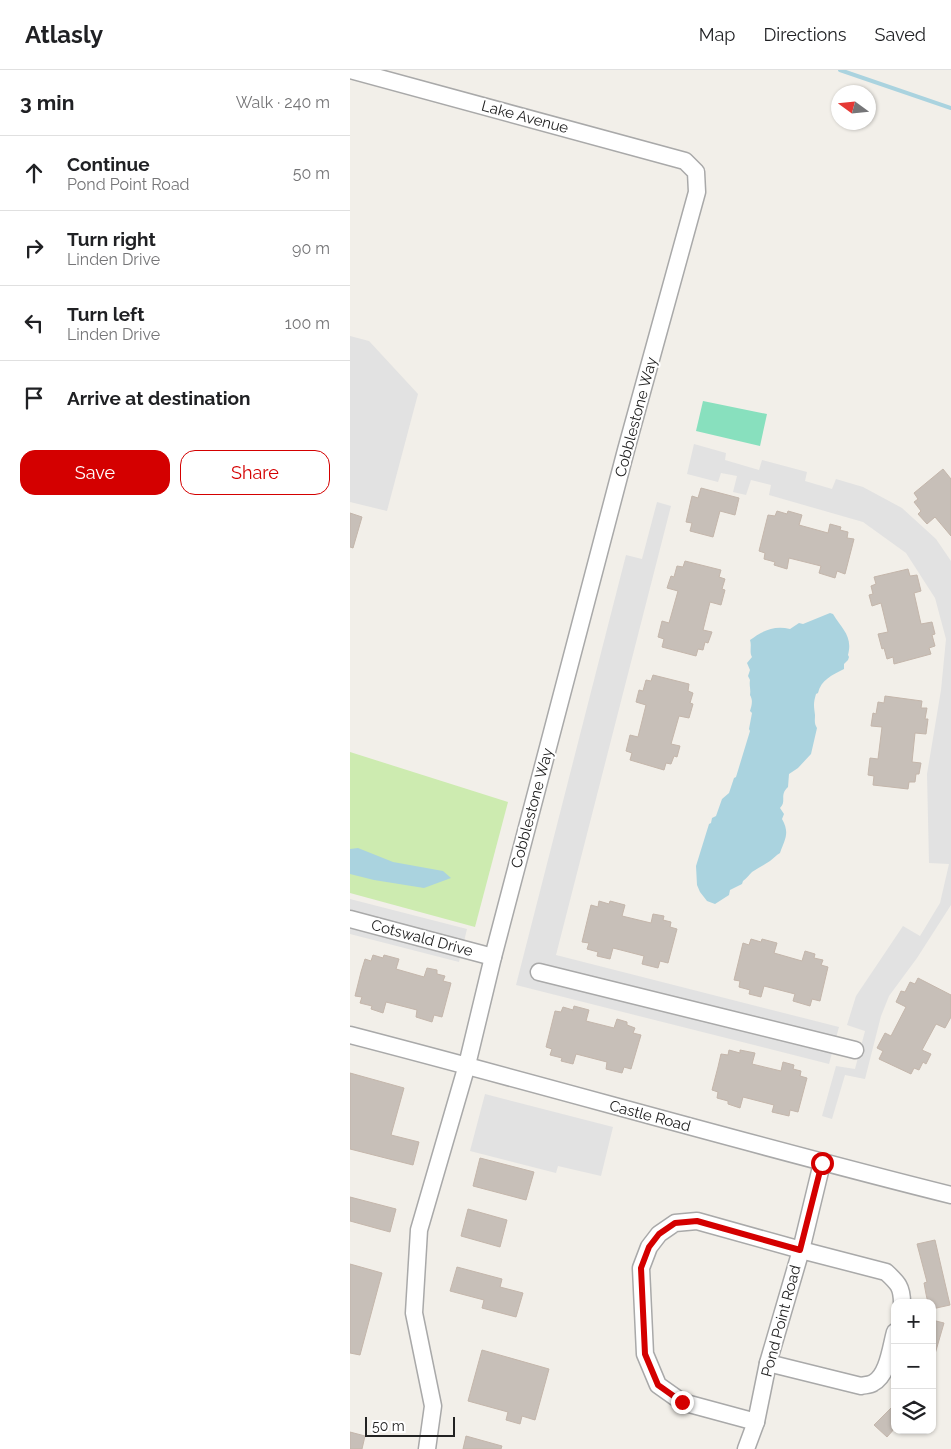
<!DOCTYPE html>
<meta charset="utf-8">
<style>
body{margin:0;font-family:Raleway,sans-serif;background:#f6f6f6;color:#202124}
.controls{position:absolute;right:15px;bottom:15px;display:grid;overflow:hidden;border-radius:10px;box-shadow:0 1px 4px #0004}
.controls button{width:45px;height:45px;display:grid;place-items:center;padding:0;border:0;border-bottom:1px solid #e0e0e0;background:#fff;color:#202124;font:25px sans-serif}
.compass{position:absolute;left:481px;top:15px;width:45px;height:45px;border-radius:50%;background:#fff;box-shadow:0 1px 4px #0004;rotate:285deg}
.scale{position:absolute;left:15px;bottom:12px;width:90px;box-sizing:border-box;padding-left:5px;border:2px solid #222;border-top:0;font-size:14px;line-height:18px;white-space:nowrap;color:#222;-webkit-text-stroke:4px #fff;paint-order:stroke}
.stop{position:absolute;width:15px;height:15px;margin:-11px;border:4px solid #d40000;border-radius:50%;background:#fff}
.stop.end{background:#d40000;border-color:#fff;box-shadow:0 1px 5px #0008}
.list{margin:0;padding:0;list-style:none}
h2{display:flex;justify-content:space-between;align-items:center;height:65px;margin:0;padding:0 20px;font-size:21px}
h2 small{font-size:16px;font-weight:400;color:#757577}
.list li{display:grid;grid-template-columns:32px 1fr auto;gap:15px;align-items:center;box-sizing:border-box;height:75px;padding:0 20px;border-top:1px solid #e0e0e0}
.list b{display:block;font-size:19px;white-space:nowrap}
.list p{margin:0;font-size:16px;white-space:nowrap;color:#757577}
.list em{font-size:16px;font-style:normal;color:#757577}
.actions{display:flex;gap:10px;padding:15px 20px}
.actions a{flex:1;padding:11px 0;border:1px solid #d40000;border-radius:15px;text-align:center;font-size:18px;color:#d40000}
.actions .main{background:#d40000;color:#fff}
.icon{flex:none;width:28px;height:28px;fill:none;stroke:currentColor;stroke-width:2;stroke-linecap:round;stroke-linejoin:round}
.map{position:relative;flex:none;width:601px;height:1379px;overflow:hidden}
header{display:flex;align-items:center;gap:30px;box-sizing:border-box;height:70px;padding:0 25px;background:#fff;border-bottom:1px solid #e0e0e0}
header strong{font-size:24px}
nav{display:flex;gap:28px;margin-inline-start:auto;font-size:18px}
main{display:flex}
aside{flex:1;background:#fff}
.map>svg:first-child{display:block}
.grass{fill:#cdebb0}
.pitch{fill:#88e0be}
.parking{fill:#e2e2e2}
.water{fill:#aad3df}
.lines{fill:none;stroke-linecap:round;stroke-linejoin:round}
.stream{stroke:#aad3df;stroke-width:4}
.building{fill:#c7bfb8;stroke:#c4b6ab}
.minor-casing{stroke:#a9a9a9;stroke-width:19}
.minor{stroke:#fff;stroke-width:16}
.route{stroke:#d40000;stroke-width:6}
.labels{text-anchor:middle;stroke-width:4;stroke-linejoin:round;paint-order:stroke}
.street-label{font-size:15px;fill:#222;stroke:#fff}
</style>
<header>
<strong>Atlasly</strong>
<nav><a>Map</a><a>Directions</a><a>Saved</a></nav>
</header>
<main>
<aside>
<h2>3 min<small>Walk · 240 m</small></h2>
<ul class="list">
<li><svg class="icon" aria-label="ahead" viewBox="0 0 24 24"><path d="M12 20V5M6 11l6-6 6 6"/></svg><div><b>Continue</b><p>Pond Point Road</p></div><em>50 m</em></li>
<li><svg class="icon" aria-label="right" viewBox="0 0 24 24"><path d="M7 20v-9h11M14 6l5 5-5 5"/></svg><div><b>Turn right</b><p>Linden Drive</p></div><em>90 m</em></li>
<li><svg class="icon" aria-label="left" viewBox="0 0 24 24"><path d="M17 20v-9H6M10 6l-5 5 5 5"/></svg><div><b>Turn left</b><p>Linden Drive</p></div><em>100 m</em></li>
<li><svg class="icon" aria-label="arrive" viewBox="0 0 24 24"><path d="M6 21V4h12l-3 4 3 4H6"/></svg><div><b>Arrive at destination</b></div></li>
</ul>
<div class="actions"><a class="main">Save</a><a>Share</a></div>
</aside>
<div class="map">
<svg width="601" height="1379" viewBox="0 0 601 1379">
<rect width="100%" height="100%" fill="#f2efe9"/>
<polygon class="grass" points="0,682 158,732 125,857 0,823"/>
<polygon class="pitch" points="353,331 417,344 410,376 346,361"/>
<g class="parking">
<polygon points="0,266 19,271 68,324 37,441 0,432"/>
<polygon points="344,374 376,383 375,390 409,400 412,390 457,402 455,411 482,419 486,409 513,417 552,438 586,469 601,491 601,835 567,888 539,926 531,946 515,1009 495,1005 482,1049 472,1046 486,996 505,999 515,961 497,955 506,926 553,856 570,866 590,833 599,794 579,793 577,704 591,620 596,569 585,528 556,483 513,452 419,425 421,415 401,410 396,425 383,422 387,406 371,403 368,412 337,404"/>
<polygon points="307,432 321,436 206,885 489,957 479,994 166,915 276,485 292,489"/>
<polygon points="0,829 117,859 109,892 0,864"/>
<polygon points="135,1024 263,1057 251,1106 208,1096 206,1103 120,1081"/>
</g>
<g class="water">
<path d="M480 543 483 544C492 559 503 566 498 585L499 587 498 590 494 594V599C482 605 471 610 468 623L466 624C463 634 464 636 465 645 465 651 464 653 467 658L461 684 448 698 439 704 438 717C429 725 437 731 430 738L434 744 432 749C440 763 435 769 430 783 426 785 424 788 420 791 414 795 408 798 402 802 399 805 397 808 393 811L392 814 380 820 379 825 365 834 357 831 350 822 347 815 346 796 359 754 361 753 362 748 366 746 372 729 379 723 384 708 386 707 400 661 399 659 402 643 400 641C402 635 403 630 400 625 401 619 399 616 400 610L398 606 400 600 397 593 402 587C399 582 402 576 400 570 412 561 424 555 440 559L449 553 453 554Z"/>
<polygon points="8,778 43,792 93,801 101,808 74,818 24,810 0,804 0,779"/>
</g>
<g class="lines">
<polyline class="stream" points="490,0 601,38"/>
</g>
<g class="building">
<polygon points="593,399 601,409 601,466 585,447 577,454 568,444 571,441 564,432 568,429 564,423"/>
<polygon points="351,418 389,428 385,445 370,441 363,467 340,461 342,453 336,452 342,426 348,428"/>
<polygon points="427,441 437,444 438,441 452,445 449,455 478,463 480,454 491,457 490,460 498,462 497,468 504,469 495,504 487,501 485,508 469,503 471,496 439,488 437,499 424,495 425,492 414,489 415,483 409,481 418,445 425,446"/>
<polygon points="0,443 12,447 3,478 0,477"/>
<polygon points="335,491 371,500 369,507 375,509 372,519 375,520 371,535 360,532 353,560 362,562 358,573 355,572 353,580 348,579 346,586 312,577 314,569 308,567 312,551 319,553 328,521 317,518 321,506 324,507 327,496 333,497"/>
<polygon points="558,499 560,506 567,505 571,521 564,523 571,554 582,552 585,564 582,565 585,576 579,578 581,584 544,594 543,587 537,589 534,578 532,579 528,564 538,562 531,533 522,536 519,525 523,524 521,516 526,514 524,507"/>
<polygon points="303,605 339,614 338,621 343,623 340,633 343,634 339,648 329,646 321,674 330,676 327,687 324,686 321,694 316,693 314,700 280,690 282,683 276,681 280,665 288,667 296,635 286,632 289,620 293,621 296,610 301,611"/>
<polygon points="535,626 572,631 571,638 577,638 575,649 578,649 576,664 565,663 562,692 571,693 569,704 566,704 565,712 559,712 558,719 523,715 524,706 518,705 520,688 528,689 532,657 521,656 523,643 526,644 528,632 534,633"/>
<polygon points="249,831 259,834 260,831 275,835 272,846 301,853 303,844 314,846 313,850 321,852 320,857 327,859 318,893 310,891 308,898 292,894 294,886 263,878 260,889 247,886 248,882 237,879 239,873 232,872 241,835 248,837"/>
<polygon points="401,869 411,872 412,869 427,873 424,883 452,891 455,881 465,884 464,888 473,890 471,895 478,897 470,931 462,929 460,936 443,931 445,924 414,916 411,927 399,924 400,920 389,917 390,911 384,910 393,873 399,875"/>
<polygon points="23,885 33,888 34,885 49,889 46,899 74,907 77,898 87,900 87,904 95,906 93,911 101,913 92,947 84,945 82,952 66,947 67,940 36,932 33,943 21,939 22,936 10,933 12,927 5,926 11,902 15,889 21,891"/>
<polygon points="568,908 601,925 601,947 595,958 586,954 572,980 581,984 576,994 573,992 569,1000 564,998 561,1004 529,989 533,981 527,978 535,963 541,966 556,937 546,932 551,921 555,922 560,912 565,914"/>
<polygon points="224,936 239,940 236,951 264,958 267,949 277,952 277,955 285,958 283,963 291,965 281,999 274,997 272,1003 256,999 257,992 226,984 223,994 211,991 212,988 200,985 202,979 196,977 205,941 211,942 213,937 223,940"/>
<polygon points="379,980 390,983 390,980 405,983 402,994 431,1001 433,992 444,995 443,999 451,1001 450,1006 457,1008 448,1042 440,1040 439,1046 422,1042 424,1035 393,1027 390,1038 378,1034 378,1031 367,1028 368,1022 362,1020 368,997 371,984 378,985"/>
<polygon points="0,1003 54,1018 41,1065 69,1072 63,1095 0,1079"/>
<polygon points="130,1088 184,1102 176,1130 123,1116"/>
<polygon points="0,1127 46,1139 40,1162 0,1151"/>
<polygon points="118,1139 157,1150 150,1177 111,1166"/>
<polygon points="585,1170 600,1235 582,1239 582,1233 578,1233 576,1224 574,1213 577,1212 567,1174"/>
<polygon points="0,1194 32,1203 10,1285 0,1283"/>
<polygon points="107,1197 152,1209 150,1217 173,1223 166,1247 132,1238 134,1230 100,1221"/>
<polygon points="582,1250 594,1253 585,1284 582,1284"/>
<polygon points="132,1280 199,1299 185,1350 172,1346 170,1354 156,1350 158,1342 118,1331"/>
<polygon points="545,1334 545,1358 537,1367 524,1355"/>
<polygon points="0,1362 15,1366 12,1379 0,1379"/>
<polygon points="116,1366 152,1376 151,1379 113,1379"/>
</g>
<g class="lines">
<defs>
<g id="minor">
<polyline points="0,0 335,91 346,102 347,122 276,380 143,887 117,995 69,1160 64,1243 83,1336 77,1379"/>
<polyline points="0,849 143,887"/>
<polyline points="189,902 505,980"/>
<path d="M0 965C201 1017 400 1075 601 1125"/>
<path d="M418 1293 511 1316C515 1315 520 1315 523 1313 538 1306 541 1276 545 1262"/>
<path d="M406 1352 332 1332 308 1315 295 1284 291 1198 299 1177 309 1164 325 1153 347 1151 451 1180 536 1202C548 1213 552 1217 552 1233"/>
<polyline points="396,1379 406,1352 418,1293 451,1180 472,1093"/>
</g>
</defs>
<use href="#minor" class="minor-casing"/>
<use href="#minor" class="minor"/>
</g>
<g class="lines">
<polyline class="route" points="332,1332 308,1315 295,1284 291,1198 299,1177 309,1164 325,1153 347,1151 450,1180 472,1093"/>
</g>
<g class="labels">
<g class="street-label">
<text transform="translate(175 47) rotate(15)" y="5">Lake Avenue</text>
<text transform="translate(286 347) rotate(-75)" y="5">Cobblestone Way</text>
<text transform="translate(182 738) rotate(-75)" y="5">Cobblestone Way</text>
<text transform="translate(72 868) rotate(15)" y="5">Cotswald Drive</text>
<text transform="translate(300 1046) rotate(15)" y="5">Castle Road</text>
<text transform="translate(431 1251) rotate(-75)" y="5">Pond Point Road</text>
</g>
</g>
</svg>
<div class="controls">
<button>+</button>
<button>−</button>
<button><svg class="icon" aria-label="layers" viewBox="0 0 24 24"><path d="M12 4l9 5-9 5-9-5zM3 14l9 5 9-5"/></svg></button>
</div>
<svg class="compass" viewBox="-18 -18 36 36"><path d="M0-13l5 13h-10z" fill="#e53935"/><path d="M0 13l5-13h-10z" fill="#757577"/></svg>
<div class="scale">50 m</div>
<div class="stop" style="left:472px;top:1093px"></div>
<div class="stop end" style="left:332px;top:1332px"></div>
</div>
</main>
